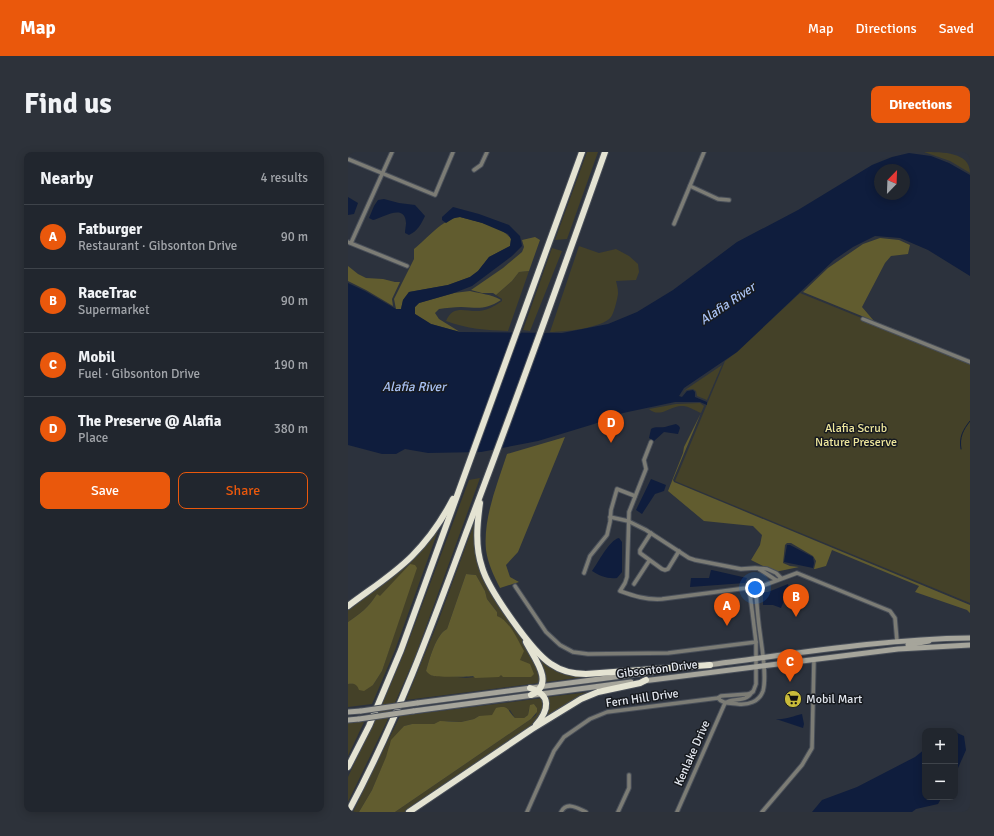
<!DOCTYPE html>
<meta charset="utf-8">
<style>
body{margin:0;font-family:Signika,sans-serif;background:#2d323a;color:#f1f3f6}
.controls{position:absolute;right:12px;bottom:12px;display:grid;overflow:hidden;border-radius:8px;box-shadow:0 2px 10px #0003}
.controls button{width:36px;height:36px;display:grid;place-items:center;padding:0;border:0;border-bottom:1px solid #3e434a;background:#21262e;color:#f1f3f6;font:20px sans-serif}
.compass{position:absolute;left:526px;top:12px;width:36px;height:36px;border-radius:50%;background:#21262e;box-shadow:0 2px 10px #0003;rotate:23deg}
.you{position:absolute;left:407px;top:436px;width:14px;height:14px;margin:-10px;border:3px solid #fff;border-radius:50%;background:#1a73e8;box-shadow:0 0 0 6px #1a73e833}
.badge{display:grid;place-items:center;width:26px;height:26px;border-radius:50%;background:#ea580c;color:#fff;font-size:13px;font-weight:700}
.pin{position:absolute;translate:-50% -33px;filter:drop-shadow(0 1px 2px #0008)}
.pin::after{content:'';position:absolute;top:21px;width:14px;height:12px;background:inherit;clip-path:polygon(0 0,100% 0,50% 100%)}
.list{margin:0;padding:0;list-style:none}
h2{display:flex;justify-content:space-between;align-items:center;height:52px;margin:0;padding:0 16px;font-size:17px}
h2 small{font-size:13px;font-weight:400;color:#a2a5aa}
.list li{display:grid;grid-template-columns:26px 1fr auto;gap:12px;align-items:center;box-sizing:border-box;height:64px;padding:0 16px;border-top:1px solid #3e434a}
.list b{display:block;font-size:15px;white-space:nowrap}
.list p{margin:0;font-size:13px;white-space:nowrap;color:#a2a5aa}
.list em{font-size:13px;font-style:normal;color:#a2a5aa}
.actions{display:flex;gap:8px;padding:12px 16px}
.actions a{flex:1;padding:9px 0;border:1px solid #ea580c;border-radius:8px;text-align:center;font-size:14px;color:#ea580c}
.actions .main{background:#ea580c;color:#fff}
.map{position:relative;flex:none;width:622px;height:660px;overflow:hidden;border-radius:8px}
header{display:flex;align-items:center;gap:24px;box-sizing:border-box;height:56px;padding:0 20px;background:#ea580c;color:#fff}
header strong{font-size:19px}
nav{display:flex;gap:22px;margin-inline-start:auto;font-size:14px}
.intro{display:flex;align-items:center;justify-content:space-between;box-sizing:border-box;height:96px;padding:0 24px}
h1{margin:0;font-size:28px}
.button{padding:10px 18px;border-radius:8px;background:#ea580c;color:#fff;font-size:14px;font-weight:700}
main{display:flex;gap:24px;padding:0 24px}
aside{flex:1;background:#21262e;border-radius:8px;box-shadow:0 2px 10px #0003}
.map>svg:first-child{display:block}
.green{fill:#444128;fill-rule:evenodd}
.forest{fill:#615c2f}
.water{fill:#0f1d3d;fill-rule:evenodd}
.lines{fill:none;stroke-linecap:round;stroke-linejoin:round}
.stream{stroke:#0f1d3d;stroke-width:1}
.street-casing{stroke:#494f59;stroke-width:5.5}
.secondary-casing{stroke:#494f59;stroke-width:7}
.highway-casing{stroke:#494f59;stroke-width:8}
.street{stroke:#7c7c75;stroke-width:3.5}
.secondary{stroke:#a6a59b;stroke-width:5}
.highway{stroke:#e4e3d2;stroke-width:6}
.secondary-bridge-casing{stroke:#494f59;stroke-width:7;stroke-linecap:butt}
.secondary-bridge{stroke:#a6a59b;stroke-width:5}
.labels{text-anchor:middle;stroke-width:3;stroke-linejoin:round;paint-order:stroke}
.park-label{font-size:12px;fill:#eee69c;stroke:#171a1f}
.street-label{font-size:12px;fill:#e3e7ef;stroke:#171a1f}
.poi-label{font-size:12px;fill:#e3e7ef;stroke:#171a1f;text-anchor:start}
.water-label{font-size:13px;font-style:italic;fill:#a9c2f4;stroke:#171a1f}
</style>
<header>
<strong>Map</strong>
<nav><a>Map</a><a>Directions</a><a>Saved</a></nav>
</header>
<div class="intro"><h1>Find us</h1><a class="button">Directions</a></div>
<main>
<aside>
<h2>Nearby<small>4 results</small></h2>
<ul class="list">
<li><span class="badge">A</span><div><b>Fatburger</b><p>Restaurant · Gibsonton Drive</p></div><em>90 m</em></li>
<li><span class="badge">B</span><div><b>RaceTrac</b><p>Supermarket</p></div><em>90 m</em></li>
<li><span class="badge">C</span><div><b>Mobil</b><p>Fuel · Gibsonton Drive</p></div><em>190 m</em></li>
<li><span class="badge">D</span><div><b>The Preserve @ Alafia</b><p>Place</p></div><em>380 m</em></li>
</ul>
<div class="actions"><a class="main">Save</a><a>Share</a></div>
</aside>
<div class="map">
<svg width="622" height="660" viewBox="0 0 622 660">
<rect width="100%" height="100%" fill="#2c323d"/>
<g class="green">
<polygon points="239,0 250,0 219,87 207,88"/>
<path d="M576 0C595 0 622 0 622 21L602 9Z"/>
<path d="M231 94 251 101 268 97 281 104 290 112 291 120 288 128 268 129C269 133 270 137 270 141 270 145 266 161 263 165 255 176 215 180 202 180Z"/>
<polygon points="204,96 214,99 182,179 175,178"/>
<path d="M181 119 160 179C137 178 120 177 98 169 105 152 118 160 131 159 140 158 147 154 154 149V147L148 143 164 129 171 120Z"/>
<polygon points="452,141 622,210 622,451 327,329 377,209 389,200"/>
<polygon points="374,213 359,248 349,244 348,239 345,237 338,238 335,241 337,238"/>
<path d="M352 251 356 254 353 261C348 259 340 254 335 254 323 253 312 267 301 257L328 252Z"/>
<polygon points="132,326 67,505 39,569 0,650 0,625 37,546 58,496 121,328"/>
<path d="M126 372H128L130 403 167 475 189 514 192 529 191 531 58 548 90 470ZM118 422 128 423 137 439 139 447 149 460V465C166 470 168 492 172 508L153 522 118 526 102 524H85L78 519C81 508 88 482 99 477Z"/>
<path d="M90 375 91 376 47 498 24 552 0 555V532C7 531 17 533 25 533L34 519 49 473 57 447 62 412 32 445 29 442C21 455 12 462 0 470V458L10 451 23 437 44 423Z"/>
<polygon points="190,507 192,507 199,513 236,525 198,530 197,521"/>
<polygon points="241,540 241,541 195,570 200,545"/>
<path d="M195 546C198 557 191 565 185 574L58 660H47L183 567 188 563 189 556 186 552 181 557 180 563 176 566H167L162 558 142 564H131L126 567 113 570 100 569 86 572H64L56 574 41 593V599L24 638 11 660H5L52 564Z"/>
<polygon points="17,568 0,604 0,571"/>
</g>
<g class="forest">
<path d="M112 65C126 69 155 74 163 87L162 94 141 105 130 119 122 125 100 133 61 140 55 148 53 157H48L46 147 66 107V97C79 87 94 67 112 65Z"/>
<polygon points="187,85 192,88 181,119 171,120 164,129 148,143 145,141 134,141 123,138 155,116 174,100 176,95 174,88"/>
<polygon points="532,86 551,88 562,93 560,102 543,104 537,111 514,155 526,169 455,140 480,116 515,92"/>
<polygon points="0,114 10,122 18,126 35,127 47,130 52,130 44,147 45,154 18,138 0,129"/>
<path d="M122 139C133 142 143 142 153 148 137 158 131 156 113 155 106 155 98 156 91 157L87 161 91 167 112 180 83 172 67 162V155L71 151 106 141Z"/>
<polygon points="353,261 325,328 326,330 622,453 622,461 619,458 567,440 571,434 484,398 478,414 467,417 466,417 468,409 465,404 443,391 439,391 437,393 435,411 442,414 451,415 427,420 403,408 412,393 414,383 405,374 356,369 320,339 335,301 336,295"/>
<path d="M217 285 170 400 158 413 162 425 171 430 152 436C146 424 140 412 138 398 135 366 149 333 159 302Z"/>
<path d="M62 412 67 413 69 416 34 519 25 533 16 539 11 538C9 532 6 531 0 532V470C12 462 21 455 29 442L32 444Z"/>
<path d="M118 422 128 423 137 439 139 447 149 460V464C162 469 169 487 176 499L172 508 182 512 186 522 183 525H155L153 523 151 525 127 526 125 524C123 525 89 525 86 524 83 524 80 521 78 519 81 508 88 482 99 477Z"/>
<path d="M186 552 189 556V560L183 567 47 660H11L24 638 38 605 43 588 56 574 64 572H86L92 569 113 570 126 567 131 564 144 563 148 556C161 553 159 558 167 566H176L180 563 182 553Z"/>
</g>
<g class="water">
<path d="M561 1 583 4 601 11 622 23V124L580 98 552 86 527 84 505 95 486 108 389 200 336 236 331 244 334 245 339 239 345 238 347 240V245L359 250V253L352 250H327L275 261 246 272 190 289 133 300 80 301 57 297 48 302H34L0 293V131L17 139 48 157H53L55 148 61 140 100 133 122 125 130 119 141 105 162 94 163 87 160 82 134 71 112 65 106 66 98 71 94 68V65L105 55 131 62 161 73 172 84 174 94 164 104 124 134 106 141 71 151 67 155V162L83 172 112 180 214 181 260 172 289 160 325 138 389 90 450 58 524 13 544 5ZM532 18H556V42H532Z"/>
<polygon points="0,45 10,51 6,62 0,63"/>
<path d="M36 47 51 51 67 53 77 64C73 72 70 79 61 83L57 81C57 77 58 74 58 71 57 50 33 67 25 68L21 66 26 54 30 48Z"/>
<path d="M328 272 331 274 332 276 330 282 316 280 306 289 301 286 303 277C308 274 311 276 317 275 320 274 324 273 328 272Z"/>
<polygon points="303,327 318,333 316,339 307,342 294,362 288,358"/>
<path d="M271 386 274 390V420L269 426C259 427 252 424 244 419 250 411 261 388 271 386Z"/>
<polygon points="439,393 442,393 465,405 466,411 465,416 436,410"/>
<polygon points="363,418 364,418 399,426 397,431 342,435 343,426 361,426"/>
<polygon points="440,432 441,436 433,456 425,453 415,453 415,440 420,440"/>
<path d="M454 562 456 572 455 576 428 567C437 568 445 564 454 562Z"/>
<polygon points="607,580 616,584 618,598 607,623"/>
<polygon points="577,597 577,645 594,645 590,652 568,657 564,660 464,660 474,648 509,635 567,605"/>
</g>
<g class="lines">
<path class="stream" d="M613 297C611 285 615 278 622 269"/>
<defs>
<g id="street">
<polyline points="0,7 87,43 105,0"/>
<polyline points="126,18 133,13 139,0"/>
<polyline points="342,34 370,47 381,48"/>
<polyline points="326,72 356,0"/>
<polyline points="0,90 59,114"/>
<polyline points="3,91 44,0"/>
<polyline points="515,167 622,210"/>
<path d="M303 290 296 308 298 317 281 360 279 425 277 431 272 439C286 444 298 448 314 447L414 434 449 421 542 459 547 466 549 489"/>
<polyline points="262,365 280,369 298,378 341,406 347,408 393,417 407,416 419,417 428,421 433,426"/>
<polyline points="303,381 292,398 292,401 314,417 317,418 320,417 331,399"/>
<polyline points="411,417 428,428"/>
<polyline points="236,421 242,404 259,383 262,370 263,358 269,337 287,344"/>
<polyline points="286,432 301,409"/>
<polyline points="167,434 198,480 212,493 225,500 240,502 320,501 408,490"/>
<path d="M370 546C374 552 383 551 390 552 400 553 411 550 415 539 419 524 414 497 412 481 410 468 409 454 408 441L405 436"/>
<polyline points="179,660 206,599 216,585 242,567 259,560 370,546 373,544 400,542 405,540 408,532 408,490 402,442 405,438"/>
<path d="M213 660C219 649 229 656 238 660"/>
<polyline points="270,660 281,636 281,623"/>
<path d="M329 660 377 551C385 545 398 551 404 540"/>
<polyline points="414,660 454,613 464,596 466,507"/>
</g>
<g id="secondary">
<polyline points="560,493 581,489"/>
<path d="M359 513C446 502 534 487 622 486"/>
<polyline points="295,529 550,497 622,493"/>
<polyline points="69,551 305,520"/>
<polyline points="65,559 283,530"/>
<polyline points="0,560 13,559"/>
<polyline points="0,568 11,567"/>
</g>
<g id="highway">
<path d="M132 351C129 373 127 394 134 415 140 437 184 500 203 512 213 519 225 522 238 522L362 513"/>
<path d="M0 454C21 438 45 423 64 404 81 387 94 368 105 347"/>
<path d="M178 490C186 506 208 532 183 543"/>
<path d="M182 536C204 543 201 558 188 573"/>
<polyline points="0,615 21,574 53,498 234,0"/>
<path d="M0 660C48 571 83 476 118 381 166 255 212 127 257 0"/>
<polyline points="61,660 184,577 233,547 250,540 292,531 298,528"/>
</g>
</defs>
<use href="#street" class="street-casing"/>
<use href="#secondary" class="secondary-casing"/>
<use href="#highway" class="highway-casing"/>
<use href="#street" class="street"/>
<use href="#secondary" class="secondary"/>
<use href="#highway" class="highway"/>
<defs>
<g id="secondary-bridge">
<polyline points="13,559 69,551"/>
<polyline points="11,567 65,559"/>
</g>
</defs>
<use href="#secondary-bridge" class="secondary-bridge-casing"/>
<use href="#secondary-bridge" class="secondary-bridge"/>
</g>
<defs>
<symbol id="supermarket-disc" viewBox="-11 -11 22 22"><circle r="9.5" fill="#c9bb3a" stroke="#171a1f"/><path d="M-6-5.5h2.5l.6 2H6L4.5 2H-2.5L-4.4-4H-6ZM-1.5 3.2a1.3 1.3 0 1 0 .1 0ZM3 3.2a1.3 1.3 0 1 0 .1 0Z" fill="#111"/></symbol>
</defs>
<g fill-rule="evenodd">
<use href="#supermarket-disc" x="435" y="537" width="20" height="20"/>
</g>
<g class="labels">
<g class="park-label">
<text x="508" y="280">Alafia Scrub<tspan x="508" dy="14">Nature Preserve</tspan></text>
</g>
<g class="street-label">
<text transform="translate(309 517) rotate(-7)" y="4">Gibsonton Drive</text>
<text transform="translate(294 546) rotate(-8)" y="4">Fern Hill Drive</text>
<text transform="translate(344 601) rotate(-66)" y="4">Kenlake Drive</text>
</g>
<g class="poi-label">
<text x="458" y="551">Mobil Mart</text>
</g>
<g class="water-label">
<text transform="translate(379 151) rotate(-34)" y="5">Alafia River</text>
<text x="66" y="239">Alafia River</text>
</g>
</g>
</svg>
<div class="controls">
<button>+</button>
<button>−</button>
</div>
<svg class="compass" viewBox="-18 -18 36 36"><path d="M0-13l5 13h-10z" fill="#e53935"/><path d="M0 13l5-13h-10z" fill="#a2a5aa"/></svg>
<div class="you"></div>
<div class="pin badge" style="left:379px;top:474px">A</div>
<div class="pin badge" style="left:448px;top:465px">B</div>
<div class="pin badge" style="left:442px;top:530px">C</div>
<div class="pin badge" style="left:263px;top:291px">D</div>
</div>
</main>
